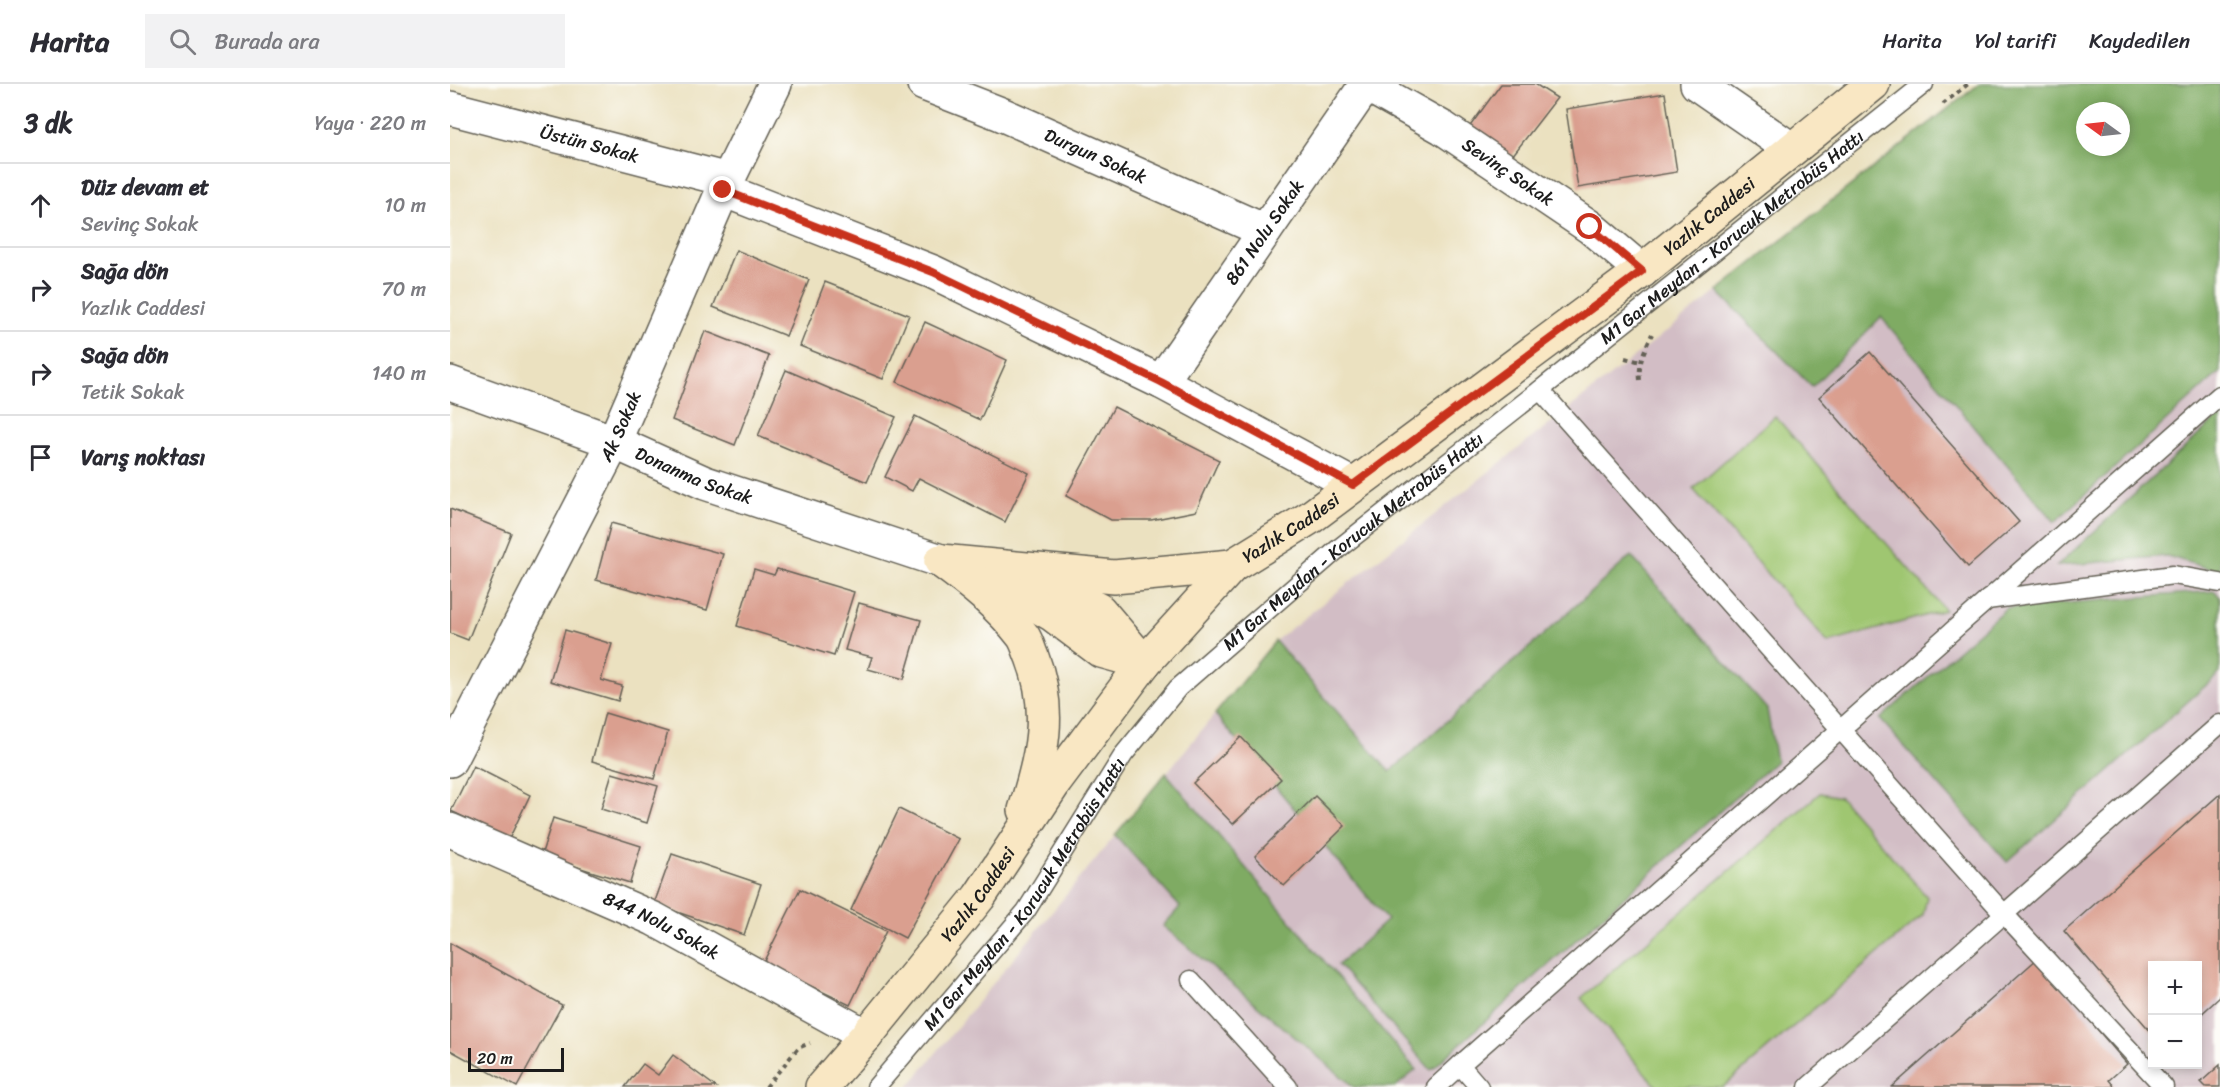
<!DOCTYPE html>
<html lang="tr">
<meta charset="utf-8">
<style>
body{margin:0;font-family:Sriracha,sans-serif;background:#f2f2f3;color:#2b2b33}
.controls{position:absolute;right:18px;bottom:18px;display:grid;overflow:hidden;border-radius:0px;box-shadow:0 3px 9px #0003}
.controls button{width:54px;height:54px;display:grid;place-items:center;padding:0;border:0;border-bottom:2px solid #e1e1e2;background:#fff;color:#2b2b33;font:30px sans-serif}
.compass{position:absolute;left:1626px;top:18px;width:54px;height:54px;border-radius:50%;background:#fff;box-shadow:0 3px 9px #0003;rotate:285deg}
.scale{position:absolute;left:18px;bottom:15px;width:96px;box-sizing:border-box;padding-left:6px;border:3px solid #1c1c1c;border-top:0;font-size:16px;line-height:21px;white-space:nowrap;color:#1c1c1c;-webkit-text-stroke:4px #fdfcf7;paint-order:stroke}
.stop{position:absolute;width:18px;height:18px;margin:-14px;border:4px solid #c8321e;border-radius:50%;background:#fff}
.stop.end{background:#c8321e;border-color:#fff;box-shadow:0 2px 6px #0008}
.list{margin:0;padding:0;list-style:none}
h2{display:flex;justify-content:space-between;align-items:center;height:78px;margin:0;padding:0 24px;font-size:26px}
h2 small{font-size:20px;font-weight:400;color:#7c7c81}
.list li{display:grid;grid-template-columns:39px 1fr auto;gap:18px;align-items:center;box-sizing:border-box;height:84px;padding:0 24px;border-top:2px solid #e1e1e2}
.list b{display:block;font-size:22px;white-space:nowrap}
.list p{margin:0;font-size:20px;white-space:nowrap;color:#7c7c81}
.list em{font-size:20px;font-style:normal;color:#7c7c81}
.icon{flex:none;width:33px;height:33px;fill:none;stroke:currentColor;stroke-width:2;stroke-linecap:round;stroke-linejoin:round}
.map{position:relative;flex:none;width:1770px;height:1003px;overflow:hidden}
header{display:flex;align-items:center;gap:36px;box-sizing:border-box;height:84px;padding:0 30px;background:#fff;border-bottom:2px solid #e1e1e2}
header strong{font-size:28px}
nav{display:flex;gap:33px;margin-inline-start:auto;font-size:21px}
.search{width:420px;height:54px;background:#f2f2f3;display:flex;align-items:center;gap:15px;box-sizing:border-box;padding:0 21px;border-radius:0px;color:#7c7c81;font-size:22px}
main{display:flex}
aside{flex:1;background:#fff}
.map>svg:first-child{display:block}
.industrial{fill:#d2bdc5;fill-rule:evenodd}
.green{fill:#9fc671;stroke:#5e7146;stroke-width:1.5}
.forest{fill:#7fab63;stroke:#4e6440;stroke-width:1.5;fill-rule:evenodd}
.building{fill:#da9f8f}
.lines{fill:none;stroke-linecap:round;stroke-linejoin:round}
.lane-casing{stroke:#646155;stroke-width:21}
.street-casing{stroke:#646155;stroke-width:36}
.secondary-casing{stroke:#646155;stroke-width:36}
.path{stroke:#646155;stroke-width:4;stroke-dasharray:4.5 4.5;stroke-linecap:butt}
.lane{stroke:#fff;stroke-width:18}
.street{stroke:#fff;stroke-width:33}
.secondary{stroke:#f9e7c3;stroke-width:33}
.route{stroke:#c8321e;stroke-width:8}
.labels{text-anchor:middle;stroke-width:4.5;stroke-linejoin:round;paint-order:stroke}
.street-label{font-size:18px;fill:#1c1c1c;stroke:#fdfcf7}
</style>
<header>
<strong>Harita</strong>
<div class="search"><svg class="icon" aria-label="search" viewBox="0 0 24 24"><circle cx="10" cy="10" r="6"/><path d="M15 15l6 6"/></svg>Burada ara</div>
<nav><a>Harita</a><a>Yol tarifi</a><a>Kaydedilen</a></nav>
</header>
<main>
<aside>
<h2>3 dk<small>Yaya · 220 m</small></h2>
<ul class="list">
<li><svg class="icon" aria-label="ahead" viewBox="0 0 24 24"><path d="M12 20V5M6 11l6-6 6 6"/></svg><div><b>Düz devam et</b><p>Sevinç Sokak</p></div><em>10 m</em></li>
<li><svg class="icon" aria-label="right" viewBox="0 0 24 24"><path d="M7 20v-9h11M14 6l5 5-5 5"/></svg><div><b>Sağa dön</b><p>Yazlık Caddesi</p></div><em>70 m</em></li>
<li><svg class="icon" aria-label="right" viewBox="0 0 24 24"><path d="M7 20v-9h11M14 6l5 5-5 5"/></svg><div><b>Sağa dön</b><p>Tetik Sokak</p></div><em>140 m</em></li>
<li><svg class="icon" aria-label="arrive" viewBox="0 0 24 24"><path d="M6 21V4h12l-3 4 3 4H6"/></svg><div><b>Varış noktası</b></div></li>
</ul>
</aside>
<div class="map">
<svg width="1770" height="1003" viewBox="0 0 1770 1003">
<rect width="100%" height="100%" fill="#fdfcf7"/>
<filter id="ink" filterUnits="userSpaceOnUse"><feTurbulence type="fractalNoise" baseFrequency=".0167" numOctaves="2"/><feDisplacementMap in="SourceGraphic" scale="12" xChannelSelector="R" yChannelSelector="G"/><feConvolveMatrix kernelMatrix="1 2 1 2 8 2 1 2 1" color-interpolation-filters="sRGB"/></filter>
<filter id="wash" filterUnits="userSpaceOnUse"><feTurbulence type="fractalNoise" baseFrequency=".008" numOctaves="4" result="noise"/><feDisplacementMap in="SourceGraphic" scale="24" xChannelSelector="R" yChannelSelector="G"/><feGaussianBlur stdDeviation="1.35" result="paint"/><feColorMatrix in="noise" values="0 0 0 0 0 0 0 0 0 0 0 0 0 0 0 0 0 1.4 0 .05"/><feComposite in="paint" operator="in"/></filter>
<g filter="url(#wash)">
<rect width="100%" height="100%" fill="#ebe1c0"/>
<path class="industrial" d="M1529 0H1770V1003H458L825 557ZM1635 27H1671V63H1635ZM1702 882H1748V980H1702Z"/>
<g class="green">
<polygon points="1325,332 1495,526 1378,559 1243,405"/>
<polygon points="1370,709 1390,713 1477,813 1473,831 1273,1003 1207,1003 1131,914"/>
</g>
<g class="forest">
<path d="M1529 0H1770V288L1605 438 1431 233 1362 303 1267 207ZM1635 27H1671V63H1635Z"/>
<polygon points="1770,331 1770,488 1717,472 1607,482"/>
<polygon points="1181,472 1317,625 1326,677 981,986 888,881 937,836 765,630 825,557 940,688"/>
<polygon points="1765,507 1770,513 1770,589 1557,778 1430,635 1556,524"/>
<polygon points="716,689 966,986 945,1003 904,1003 713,842 730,823 665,751"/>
</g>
<g id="blocks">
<g class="building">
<polygon points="1051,0 1085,0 1107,14 1059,76 1015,49"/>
<polygon points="1215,9 1227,88 1128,104 1116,25"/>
<polygon points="286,166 359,196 336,252 263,223"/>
<polygon points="375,198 459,231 433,295 350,262"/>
<polygon points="475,238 557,276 530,336 447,298"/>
<polygon points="255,247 319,272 285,361 222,336"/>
<polygon points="1420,268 1569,438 1518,483 1369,313"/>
<polygon points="336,286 446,333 417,398 308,352"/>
<polygon points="664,323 769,376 746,427 701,436 661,436 616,412"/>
<polygon points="465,332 579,389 555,438 469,394 462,407 435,393"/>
<polygon points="0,425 61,449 18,556 0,549"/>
<polygon points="161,439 273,470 257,526 146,496"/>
<polygon points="304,485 324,491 327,485 404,508 384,572 287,542"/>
<polygon points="409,519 471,536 454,595 418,585 422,573 395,566"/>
<polygon points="115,546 162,560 151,596 172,602 168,617 100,597"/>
<polygon points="155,629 218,648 204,695 142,677"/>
<polygon points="791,653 831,695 783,740 743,699"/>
<polygon points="23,682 80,711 59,755 1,727"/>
<polygon points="162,689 208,702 197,739 151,725"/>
<polygon points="1770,710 1770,913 1748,933 1748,882 1702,882 1702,949 1614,847"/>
<polygon points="865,712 895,742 834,802 805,772"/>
<polygon points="449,725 509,755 455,854 401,826"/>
<polygon points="103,734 191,762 180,799 91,772"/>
<polygon points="222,770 311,800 294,851 204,820"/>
<polygon points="350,805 436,847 400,921 313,879"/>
<polygon points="0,859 112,921 67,1003 0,966"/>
<polygon points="1587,875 1677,980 1659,996 1665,1003 1442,1003"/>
<polygon points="223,971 266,1003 175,1003 193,980 208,991"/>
<polygon points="1770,981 1770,1003 1756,1003 1751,998"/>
</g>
</g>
</g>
<g filter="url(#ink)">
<use href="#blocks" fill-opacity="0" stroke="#646155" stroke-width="1.5"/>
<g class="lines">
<defs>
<g id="lane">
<polyline points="1090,306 1554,830 1770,640"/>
<polyline points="1537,516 1723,491 1770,499"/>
<polyline points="741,896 838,1003"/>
<path id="s1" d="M426 1003 576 827 674 670 728 604 888 465 1090 306 1474 0"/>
<polyline points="986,1003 1010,981"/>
<polyline points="1029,1003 1010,981 1770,311"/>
<polyline points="1358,1003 1554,830 1714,1003"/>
</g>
<g id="street">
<path id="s2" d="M474 0 551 30 815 147"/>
<path id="s3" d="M915 0 993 44 1140 143 1192 187"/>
<polyline points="1247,0 1341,65"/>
<path id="s4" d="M0 24 278 96"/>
<polyline points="273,106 483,188 711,298 903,401"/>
<path id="s5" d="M711 298 916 1"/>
<path id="s6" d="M0 299 164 358 255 399 491 477"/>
<path id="s7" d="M0 676 164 358 273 106 325 0"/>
<path id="s8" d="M0 746 204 835 416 952"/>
</g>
<g id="secondary">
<path d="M491 477C521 499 550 522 573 552 577 558 579 566 582 573 603 627 592 673 575 726"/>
<polyline points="491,477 664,493 782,482"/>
<polyline points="580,495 591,497 649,526 694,579"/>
<polyline points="544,497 603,531 651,567 694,579"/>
<path id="s9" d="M372 1003 416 952 529 813 605 698 694 579 782 482 861 433 1192 187 1423 0"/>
</g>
</defs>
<use href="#lane" class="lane-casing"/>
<use href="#street" class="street-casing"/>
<use href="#secondary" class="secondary-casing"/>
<g class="path">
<polyline points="1493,20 1518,0"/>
<polyline points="1175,274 1191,278"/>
<path d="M1190 296C1188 280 1195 264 1202 250"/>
<polyline points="316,1003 348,964 360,959"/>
</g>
<use href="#lane" class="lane"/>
<use href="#street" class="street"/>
<use href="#secondary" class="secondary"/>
</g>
</g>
<g class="lines" filter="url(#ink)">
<polyline class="route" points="273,106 483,188 711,298 903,401 1192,187 1140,143"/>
</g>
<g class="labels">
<g class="street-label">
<text dy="6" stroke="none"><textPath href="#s4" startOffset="144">Üstün Sokak</textPath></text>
<text dy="6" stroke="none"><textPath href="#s2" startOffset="186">Durgun Sokak</textPath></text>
<text dy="6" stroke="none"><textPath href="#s3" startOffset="168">Sevinç Sokak</textPath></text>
<text dy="6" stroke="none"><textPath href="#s9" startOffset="1256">Yazlık Caddesi</textPath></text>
<text dy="6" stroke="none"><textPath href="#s5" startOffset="182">861 Nolu Sokak</textPath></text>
<text dy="6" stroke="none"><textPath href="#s1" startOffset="1216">M1 Gar Meydan - Korucuk Metrobüs Hattı</textPath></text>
<text dy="6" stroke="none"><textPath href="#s7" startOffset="375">Ak Sokak</textPath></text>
<text dy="6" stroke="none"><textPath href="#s6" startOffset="261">Donanma Sokak</textPath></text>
<text dy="6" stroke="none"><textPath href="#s9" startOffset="734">Yazlık Caddesi</textPath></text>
<text dy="6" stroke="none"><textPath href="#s1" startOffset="730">M1 Gar Meydan - Korucuk Metrobüs Hattı</textPath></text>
<text dy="6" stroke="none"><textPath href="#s1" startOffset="244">M1 Gar Meydan - Korucuk Metrobüs Hattı</textPath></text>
<text dy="6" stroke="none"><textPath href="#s9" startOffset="248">Yazlık Caddesi</textPath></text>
<text dy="6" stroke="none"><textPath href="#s8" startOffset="232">844 Nolu Sokak</textPath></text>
</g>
</g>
</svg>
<div class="controls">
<button>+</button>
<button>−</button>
</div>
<svg class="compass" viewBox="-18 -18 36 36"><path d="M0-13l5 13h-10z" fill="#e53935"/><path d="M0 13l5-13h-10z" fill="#7c7c81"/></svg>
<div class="scale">20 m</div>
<div class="stop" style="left:1140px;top:143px"></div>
<div class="stop end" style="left:273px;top:106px"></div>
</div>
</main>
